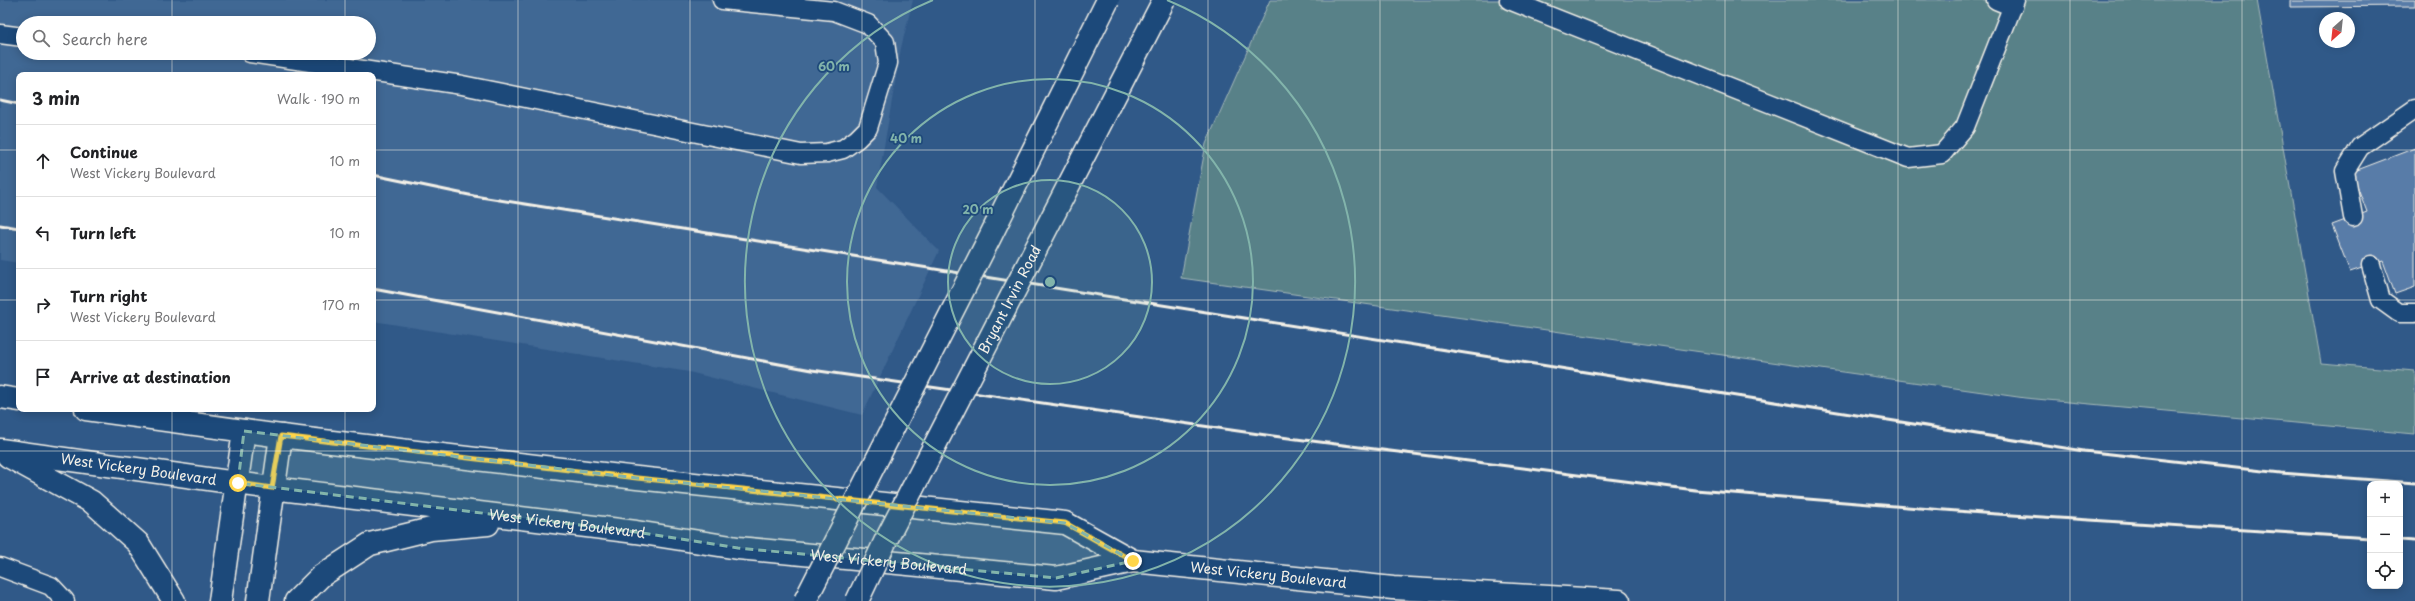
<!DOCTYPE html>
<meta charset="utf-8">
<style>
body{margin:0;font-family:"Playpen Sans",sans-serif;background:#f6f6f6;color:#202124}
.controls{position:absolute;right:12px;bottom:12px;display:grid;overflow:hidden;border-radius:8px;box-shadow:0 2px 10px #0003}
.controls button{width:36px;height:36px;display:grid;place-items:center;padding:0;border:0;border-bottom:1px solid #e0e0e0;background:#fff;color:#202124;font:20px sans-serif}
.compass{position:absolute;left:2319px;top:12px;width:36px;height:36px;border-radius:50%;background:#fff;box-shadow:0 2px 10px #0003;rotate:207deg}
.stop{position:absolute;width:12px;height:12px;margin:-9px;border:3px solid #ffd54a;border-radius:50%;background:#fff}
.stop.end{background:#ffd54a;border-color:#fff;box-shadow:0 1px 4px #0008}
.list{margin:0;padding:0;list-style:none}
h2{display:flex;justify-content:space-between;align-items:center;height:52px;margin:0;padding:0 16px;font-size:17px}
h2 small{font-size:13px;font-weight:400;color:#757577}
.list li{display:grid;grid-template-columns:26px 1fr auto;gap:12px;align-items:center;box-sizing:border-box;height:72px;padding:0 16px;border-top:1px solid #e0e0e0}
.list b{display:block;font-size:15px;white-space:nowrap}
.list p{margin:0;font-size:13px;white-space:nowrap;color:#757577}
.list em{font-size:13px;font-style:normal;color:#757577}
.icon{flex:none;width:22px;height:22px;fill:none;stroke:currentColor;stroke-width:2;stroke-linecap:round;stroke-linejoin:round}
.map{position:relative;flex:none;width:2415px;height:601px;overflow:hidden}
.search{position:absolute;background:#fff;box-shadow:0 2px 10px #0003;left:16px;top:16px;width:360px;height:44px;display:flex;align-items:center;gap:10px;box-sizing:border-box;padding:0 14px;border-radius:22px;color:#757577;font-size:15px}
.panel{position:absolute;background:#fff;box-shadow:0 2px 10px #0003;left:16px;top:72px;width:360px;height:340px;border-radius:8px}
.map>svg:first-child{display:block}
.built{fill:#406794;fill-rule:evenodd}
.green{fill:#588188;stroke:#a6b9b8}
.building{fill:#597ca8;stroke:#f4f1e8}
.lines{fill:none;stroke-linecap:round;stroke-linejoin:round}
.lane-casing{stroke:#f4f1e8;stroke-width:21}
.secondary-casing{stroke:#f4f1e8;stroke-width:25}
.lane{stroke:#1f4a7a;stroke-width:18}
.secondary{stroke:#1f4a7a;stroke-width:22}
.rail{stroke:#f4f1e8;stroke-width:3}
.secondary-bridge-casing{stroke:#f4f1e8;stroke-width:25;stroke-linecap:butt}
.secondary-bridge{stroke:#1f4a7a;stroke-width:22}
.route{stroke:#ffd54a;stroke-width:5}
.marked{fill:#82b4ab;fill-opacity:0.2;stroke:#82b4ab;stroke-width:3;stroke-dasharray:8 5;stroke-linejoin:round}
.grid{fill:none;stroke:#f4f1e8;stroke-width:1;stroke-opacity:0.55}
.ring{fill:none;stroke:#82b4ab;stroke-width:2}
.labels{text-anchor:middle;stroke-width:3.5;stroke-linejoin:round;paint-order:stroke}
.street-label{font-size:14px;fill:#f4f1e8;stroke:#1f4a7a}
.centre{fill:#82b4ab;stroke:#1f4a7a;stroke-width:2}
.ring-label{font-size:12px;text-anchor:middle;font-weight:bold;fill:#82b4ab;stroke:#1f4a7a;stroke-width:3.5;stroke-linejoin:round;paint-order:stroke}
</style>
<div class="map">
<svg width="2415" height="601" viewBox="0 0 2415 601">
<rect width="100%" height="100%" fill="#305988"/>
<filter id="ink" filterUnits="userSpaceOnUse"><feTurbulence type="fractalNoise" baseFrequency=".025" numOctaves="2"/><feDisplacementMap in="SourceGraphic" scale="8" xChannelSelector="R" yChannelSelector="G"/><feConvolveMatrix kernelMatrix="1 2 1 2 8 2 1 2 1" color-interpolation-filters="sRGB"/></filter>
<g filter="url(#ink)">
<path class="built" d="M0 0H913L901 48 877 187 939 251 862 415 689 372 373 321V75H19V263L0 260ZM23 23H369V53H23Z"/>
<polygon class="green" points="1270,0 2257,0 2321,363 2415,371 2415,434 2025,398 1181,278 1206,144"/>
<g class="building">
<polygon points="2290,0 2415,0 2415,6 2290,7"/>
<polygon points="2415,148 2415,287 2395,294 2383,261 2350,272 2332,225 2367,212 2352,172"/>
</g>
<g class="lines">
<defs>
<g id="lane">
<polyline points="1509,0 1908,158 1942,154 1965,127 2015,0"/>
<polyline points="1996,0 2013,7"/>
<polyline points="0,34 23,37"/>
<polyline points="250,53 462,85 801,154 827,153 843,149 857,139 868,128 888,63 885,42 868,24 834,11 722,0"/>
<polyline points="2353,217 2345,171 2360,147 2415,109"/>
<polyline points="2371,265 2381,300 2399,313 2415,313"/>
<polyline points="0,567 51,586 65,601"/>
</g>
<g id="secondary">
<polyline points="0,397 19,400"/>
<polyline points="86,409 281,436 637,478 1065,523 1133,561"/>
<path id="s1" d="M0 450 272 488 636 532 738 548 1056 578 1133 561 1393 588 1619 601"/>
<polyline points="8,456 92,502 138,543 174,601"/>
<polyline points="220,601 244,431"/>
<polyline points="258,601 281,436"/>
<polyline points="296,601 321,576 370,544 431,529 488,524"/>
</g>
</defs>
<use href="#lane" class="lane-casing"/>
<use href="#secondary" class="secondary-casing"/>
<use href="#lane" class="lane"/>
<use href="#secondary" class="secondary"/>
<g class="rail">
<polyline points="0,100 19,104"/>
<polyline points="373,175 474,196 2084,451 2281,473 2415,483"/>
<polyline points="0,225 19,228"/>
<polyline points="373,289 812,370 1273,436 1695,490 1982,513 2370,538"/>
<polyline points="2400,540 2415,541"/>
</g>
<defs>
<g id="secondary-bridge">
<polyline points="805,601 990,237 1108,0"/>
<path id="s2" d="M857 601 885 542 1164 0"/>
</g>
</defs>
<use href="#secondary-bridge" class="secondary-bridge-casing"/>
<use href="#secondary-bridge" class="secondary-bridge"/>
</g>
</g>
<g class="lines" filter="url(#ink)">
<polyline class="route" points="238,483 272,488 281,436 637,478 1065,523 1133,561"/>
</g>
<path class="marked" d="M244 431 637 478 1065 523 1133 561 1056 578 738 548 636 532 238 483Z"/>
<path class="grid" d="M172 0V23M345 0V23M518 0V601M690 0V601M862 0V601M1035 0V601M1208 0V601M1380 0V601M1552 0V601M1725 0V601M1898 0V601M2070 0V601M2242 0V601M172 53V75M345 53V75M0 150H19M373 150H2415M0 300H19M373 300H2415M172 409V601M345 409V601M0 451H2415"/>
<circle cx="1050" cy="282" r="102" fill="#82b4ab" fill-opacity=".12"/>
<g class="ring">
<circle cx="1050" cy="282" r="102"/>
<circle cx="1050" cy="282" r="203"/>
<path d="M1167 0A305 305 0 1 1 933 0"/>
</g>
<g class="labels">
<g class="street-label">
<text dy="5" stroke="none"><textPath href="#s2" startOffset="338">Bryant Irvin Road</textPath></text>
<text dy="5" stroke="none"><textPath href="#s1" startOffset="140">West Vickery Boulevard</textPath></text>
<text dy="5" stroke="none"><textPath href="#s1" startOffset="572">West Vickery Boulevard</textPath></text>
<text dy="5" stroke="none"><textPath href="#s1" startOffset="896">West Vickery Boulevard</textPath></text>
<text dy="5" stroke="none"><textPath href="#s1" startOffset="1279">West Vickery Boulevard</textPath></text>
</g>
</g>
<circle cx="1050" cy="282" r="6" class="centre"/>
<g class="ring-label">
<text x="834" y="71">60 m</text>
<text x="906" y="143">40 m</text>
<text x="978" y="214">20 m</text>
</g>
</svg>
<div class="controls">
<button>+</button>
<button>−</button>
<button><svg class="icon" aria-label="locate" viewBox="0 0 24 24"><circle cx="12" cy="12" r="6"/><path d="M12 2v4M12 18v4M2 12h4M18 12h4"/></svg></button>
</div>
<svg class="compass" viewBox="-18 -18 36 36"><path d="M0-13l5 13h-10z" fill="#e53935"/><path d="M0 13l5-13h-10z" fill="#757577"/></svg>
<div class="stop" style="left:238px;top:483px"></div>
<div class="stop end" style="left:1133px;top:561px"></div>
<div class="search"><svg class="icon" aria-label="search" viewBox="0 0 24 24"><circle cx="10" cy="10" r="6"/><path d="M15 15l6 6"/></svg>Search here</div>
<section class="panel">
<h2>3 min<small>Walk · 190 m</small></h2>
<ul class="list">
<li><svg class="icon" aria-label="ahead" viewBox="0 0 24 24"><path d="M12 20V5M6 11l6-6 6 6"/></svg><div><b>Continue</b><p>West Vickery Boulevard</p></div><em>10 m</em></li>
<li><svg class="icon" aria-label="left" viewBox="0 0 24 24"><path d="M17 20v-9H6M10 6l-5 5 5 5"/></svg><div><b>Turn left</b></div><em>10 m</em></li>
<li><svg class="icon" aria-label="right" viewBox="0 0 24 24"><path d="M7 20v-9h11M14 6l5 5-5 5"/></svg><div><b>Turn right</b><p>West Vickery Boulevard</p></div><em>170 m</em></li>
<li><svg class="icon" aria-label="arrive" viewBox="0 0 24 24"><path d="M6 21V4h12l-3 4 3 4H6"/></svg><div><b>Arrive at destination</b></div></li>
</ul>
</section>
</div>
